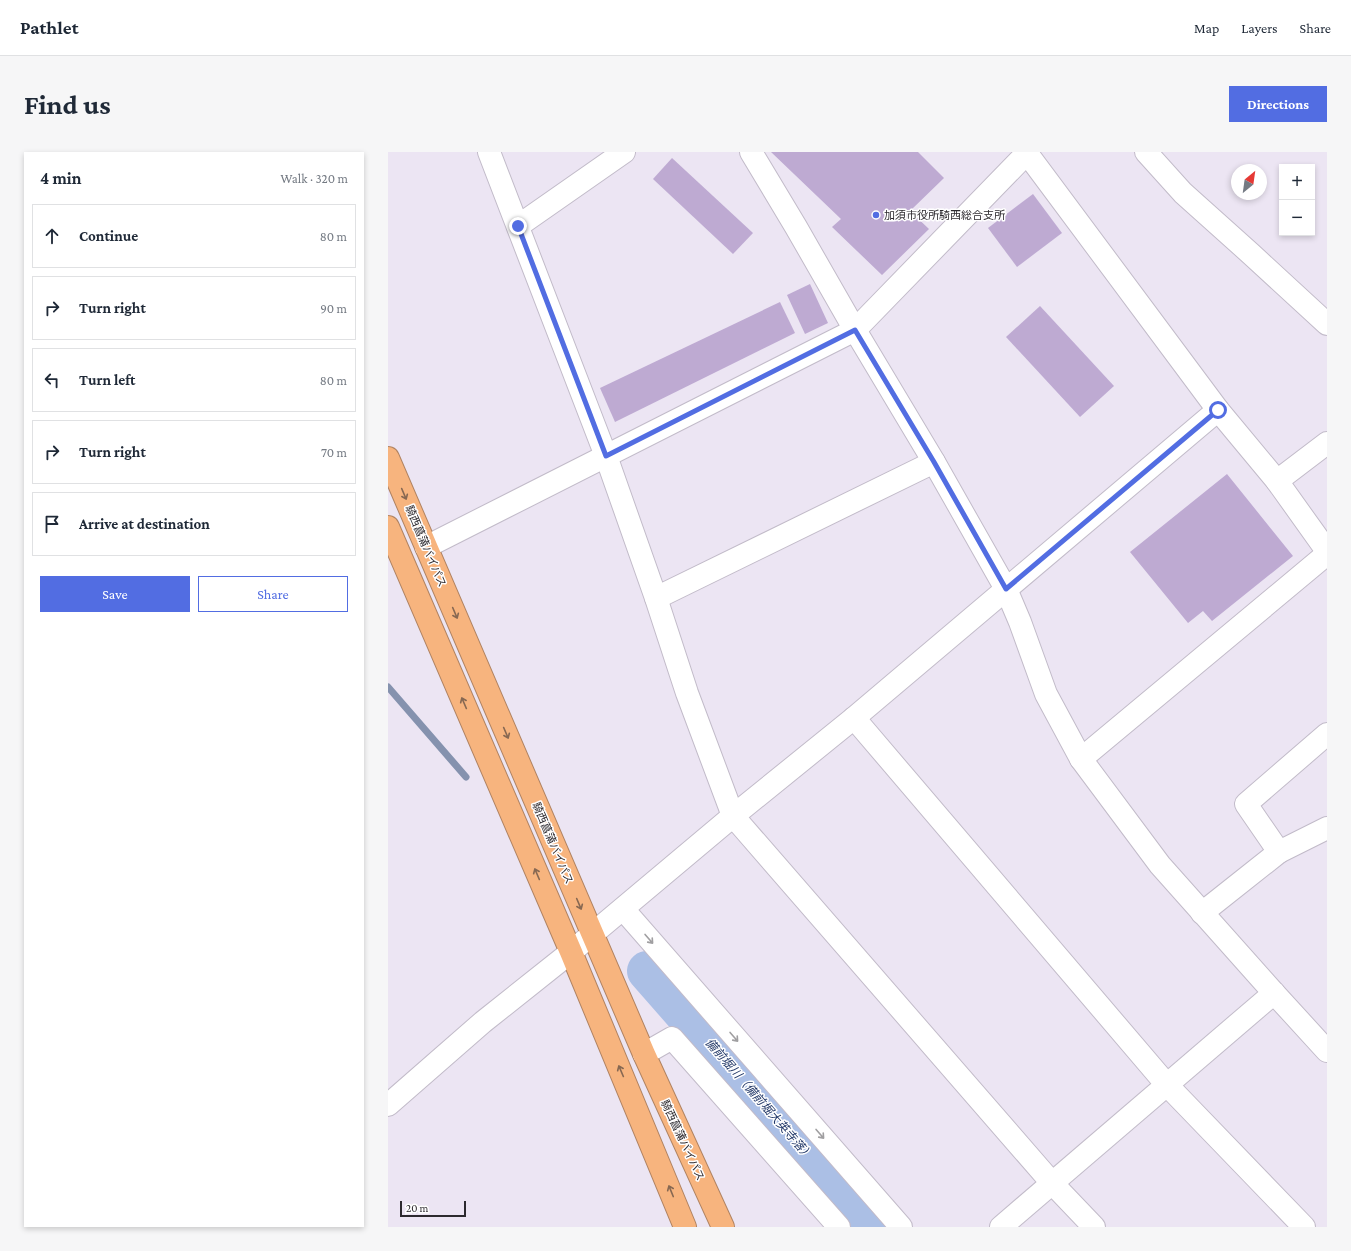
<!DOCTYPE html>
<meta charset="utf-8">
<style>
body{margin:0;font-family:"Crimson Pro","Noto Sans JP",serif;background:#f6f6f7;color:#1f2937}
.controls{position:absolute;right:12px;top:12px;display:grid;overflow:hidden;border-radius:0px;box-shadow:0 2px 6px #0003}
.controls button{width:36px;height:36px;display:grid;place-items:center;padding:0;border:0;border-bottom:1px solid #e0e1e3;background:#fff;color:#1f2937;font:20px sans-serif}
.compass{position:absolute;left:843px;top:12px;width:36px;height:36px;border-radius:50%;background:#fff;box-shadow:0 2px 6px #0003;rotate:29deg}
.scale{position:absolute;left:12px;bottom:10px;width:66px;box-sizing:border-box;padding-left:4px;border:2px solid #2c292e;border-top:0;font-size:11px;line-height:14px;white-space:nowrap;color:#2c292e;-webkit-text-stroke:3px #fff;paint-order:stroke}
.stop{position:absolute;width:12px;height:12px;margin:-9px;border:3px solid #526de2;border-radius:50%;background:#fff}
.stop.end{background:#526de2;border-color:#fff;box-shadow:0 1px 4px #0008}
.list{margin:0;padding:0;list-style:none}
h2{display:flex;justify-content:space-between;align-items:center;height:52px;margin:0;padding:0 16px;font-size:17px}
h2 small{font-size:13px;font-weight:400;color:#747a83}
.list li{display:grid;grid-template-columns:26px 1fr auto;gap:12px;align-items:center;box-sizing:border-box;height:64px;margin:0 8px 8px;padding:0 8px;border:1px solid #e0e1e3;border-radius:0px}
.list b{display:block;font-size:15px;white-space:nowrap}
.list em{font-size:13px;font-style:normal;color:#747a83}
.actions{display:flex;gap:8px;padding:12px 16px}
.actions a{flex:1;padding:9px 0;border:1px solid #526de2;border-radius:0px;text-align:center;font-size:14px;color:#526de2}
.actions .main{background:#526de2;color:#fff}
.icon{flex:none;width:22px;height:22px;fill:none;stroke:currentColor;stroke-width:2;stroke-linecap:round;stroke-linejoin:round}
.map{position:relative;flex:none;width:939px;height:1075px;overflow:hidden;border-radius:0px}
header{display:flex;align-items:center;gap:24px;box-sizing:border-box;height:56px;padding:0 20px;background:#fff;border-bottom:1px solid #e0e1e3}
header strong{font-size:19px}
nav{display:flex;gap:22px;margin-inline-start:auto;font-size:14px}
.intro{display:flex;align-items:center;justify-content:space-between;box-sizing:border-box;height:96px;padding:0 24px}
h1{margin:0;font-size:28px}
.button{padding:10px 18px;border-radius:0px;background:#526de2;color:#fff;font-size:14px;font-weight:700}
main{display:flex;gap:24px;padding:0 24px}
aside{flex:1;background:#fff;border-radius:0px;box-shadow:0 2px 6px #0003}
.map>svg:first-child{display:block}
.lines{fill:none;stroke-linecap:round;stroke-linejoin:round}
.stream{stroke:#8592ae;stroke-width:7}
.river{stroke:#abbfe5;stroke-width:40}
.building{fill:#beaad2}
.street-casing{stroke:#c2bbc9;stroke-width:24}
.highway-casing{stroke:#b08362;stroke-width:24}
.street{stroke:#fff;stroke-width:22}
.highway{stroke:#f7b47e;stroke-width:22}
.oneway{stroke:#876852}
.oneway2{stroke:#a09fa1}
.route{stroke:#526de2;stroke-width:5}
.poi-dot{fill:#526de2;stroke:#fff;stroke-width:1.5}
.labels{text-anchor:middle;stroke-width:3;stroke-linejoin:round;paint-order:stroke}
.poi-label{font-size:11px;fill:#2c292e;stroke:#fff;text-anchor:start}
.street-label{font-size:11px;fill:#2c292e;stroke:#fff}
.water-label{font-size:12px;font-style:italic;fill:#223868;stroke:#fff}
</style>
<header>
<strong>Pathlet</strong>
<nav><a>Map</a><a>Layers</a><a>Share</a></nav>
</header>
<div class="intro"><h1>Find us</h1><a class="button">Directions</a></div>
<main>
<aside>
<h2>4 min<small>Walk · 320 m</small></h2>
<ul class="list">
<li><svg class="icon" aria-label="ahead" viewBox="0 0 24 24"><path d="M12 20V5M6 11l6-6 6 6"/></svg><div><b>Continue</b></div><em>80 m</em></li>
<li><svg class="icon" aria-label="right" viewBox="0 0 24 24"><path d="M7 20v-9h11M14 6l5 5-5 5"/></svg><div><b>Turn right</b></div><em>90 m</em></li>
<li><svg class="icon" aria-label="left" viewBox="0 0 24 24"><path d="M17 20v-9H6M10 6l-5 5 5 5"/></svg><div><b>Turn left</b></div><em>80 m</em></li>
<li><svg class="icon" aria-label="right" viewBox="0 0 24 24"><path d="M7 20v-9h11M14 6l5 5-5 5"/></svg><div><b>Turn right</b></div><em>70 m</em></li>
<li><svg class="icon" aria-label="arrive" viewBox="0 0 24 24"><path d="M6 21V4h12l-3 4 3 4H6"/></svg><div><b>Arrive at destination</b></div></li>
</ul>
<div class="actions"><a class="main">Save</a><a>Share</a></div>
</aside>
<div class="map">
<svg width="939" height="1075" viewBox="0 0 939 1075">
<rect width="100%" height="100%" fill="#ece5f3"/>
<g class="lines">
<polyline class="stream" points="0,535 78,625"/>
<polyline class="river" points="259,819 483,1075"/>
</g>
<g class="building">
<polygon points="383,0 530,0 556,26 522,59 541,77 494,123 444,75 453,67"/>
<polygon points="284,6 365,81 345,102 265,27"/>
<polygon points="645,42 674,81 629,115 600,76"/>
<polygon points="422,132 440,171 417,182 399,143"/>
<polygon points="392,150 407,181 227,270 212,236"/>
<polygon points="652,154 726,234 692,265 618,185"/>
<polygon points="839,322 905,404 824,469 815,459 800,471 742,400"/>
</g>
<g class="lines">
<defs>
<g id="street">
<polyline points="101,0 218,304 268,446 299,541 345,664 664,1031 706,1075"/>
<polyline points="363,0 408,75 467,178 546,310 618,437 632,470 658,542 693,607 772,713 886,841 939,899"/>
<polyline points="638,0 830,258 889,329 939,399"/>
<polyline points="758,0 795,41 863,102 939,172"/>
<polyline points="130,74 236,0"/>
<polyline points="889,329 939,291"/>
<polyline points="38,395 467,178 640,0"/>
<polyline points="268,446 546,310"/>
<polyline points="466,566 779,933 916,1075"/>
<polyline points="939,582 858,652 891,700 939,676"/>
<polyline points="693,607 939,402"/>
<polyline points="235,757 513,1075"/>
<polyline points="814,761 891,700"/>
<polyline points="256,902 284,886 451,1075"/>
<polyline points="0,953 95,870 183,800 345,664 466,566 830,258"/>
<polyline points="613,1075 886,841"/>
</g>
<g id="highway">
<polyline points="0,306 256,902 335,1075"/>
<polyline points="0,375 183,800 297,1075"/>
</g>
</defs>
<use href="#street" class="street-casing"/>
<use href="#highway" class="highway-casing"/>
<use href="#street" class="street"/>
<use href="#highway" class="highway"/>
</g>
<defs><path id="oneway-shaft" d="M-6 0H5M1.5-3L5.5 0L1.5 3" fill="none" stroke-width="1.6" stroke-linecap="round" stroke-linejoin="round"/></defs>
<g class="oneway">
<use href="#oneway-shaft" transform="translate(16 342) rotate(67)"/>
<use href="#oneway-shaft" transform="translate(67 461) rotate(67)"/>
<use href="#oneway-shaft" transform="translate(76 551) rotate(-113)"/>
<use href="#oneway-shaft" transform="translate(118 581) rotate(67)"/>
<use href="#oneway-shaft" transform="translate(149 722) rotate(-113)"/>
<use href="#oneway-shaft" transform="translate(191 752) rotate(67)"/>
<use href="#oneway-shaft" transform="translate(233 919) rotate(-113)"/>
<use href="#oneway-shaft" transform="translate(283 1039) rotate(-112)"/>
</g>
<g class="oneway2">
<use href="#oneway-shaft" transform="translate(261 787) rotate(49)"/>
<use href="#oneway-shaft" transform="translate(346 885) rotate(49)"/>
<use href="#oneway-shaft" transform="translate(432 982) rotate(49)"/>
</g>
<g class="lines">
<polyline class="route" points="130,74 218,304 467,178 546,310 618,437 830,258"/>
</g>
<circle class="poi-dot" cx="488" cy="63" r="4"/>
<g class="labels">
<g class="poi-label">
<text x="496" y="67">加須市役所騎西総合支所</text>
</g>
<g class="street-label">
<text transform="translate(38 394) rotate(67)" y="4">騎西菖蒲バイパス</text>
<text transform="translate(165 691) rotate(67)" y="4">騎西菖蒲バイパス</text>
<text transform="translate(295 988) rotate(65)" y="4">騎西菖蒲バイパス</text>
</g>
<g class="water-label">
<text transform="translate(371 947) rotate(49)" y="4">備前堀川（備前堀大英寺落）</text>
</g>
</g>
</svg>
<div class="controls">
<button>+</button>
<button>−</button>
</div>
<svg class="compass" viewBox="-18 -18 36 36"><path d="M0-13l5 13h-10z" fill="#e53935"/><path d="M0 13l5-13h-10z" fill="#747a83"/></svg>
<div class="scale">20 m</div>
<div class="stop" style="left:830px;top:258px"></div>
<div class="stop end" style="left:130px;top:74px"></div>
</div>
</main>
